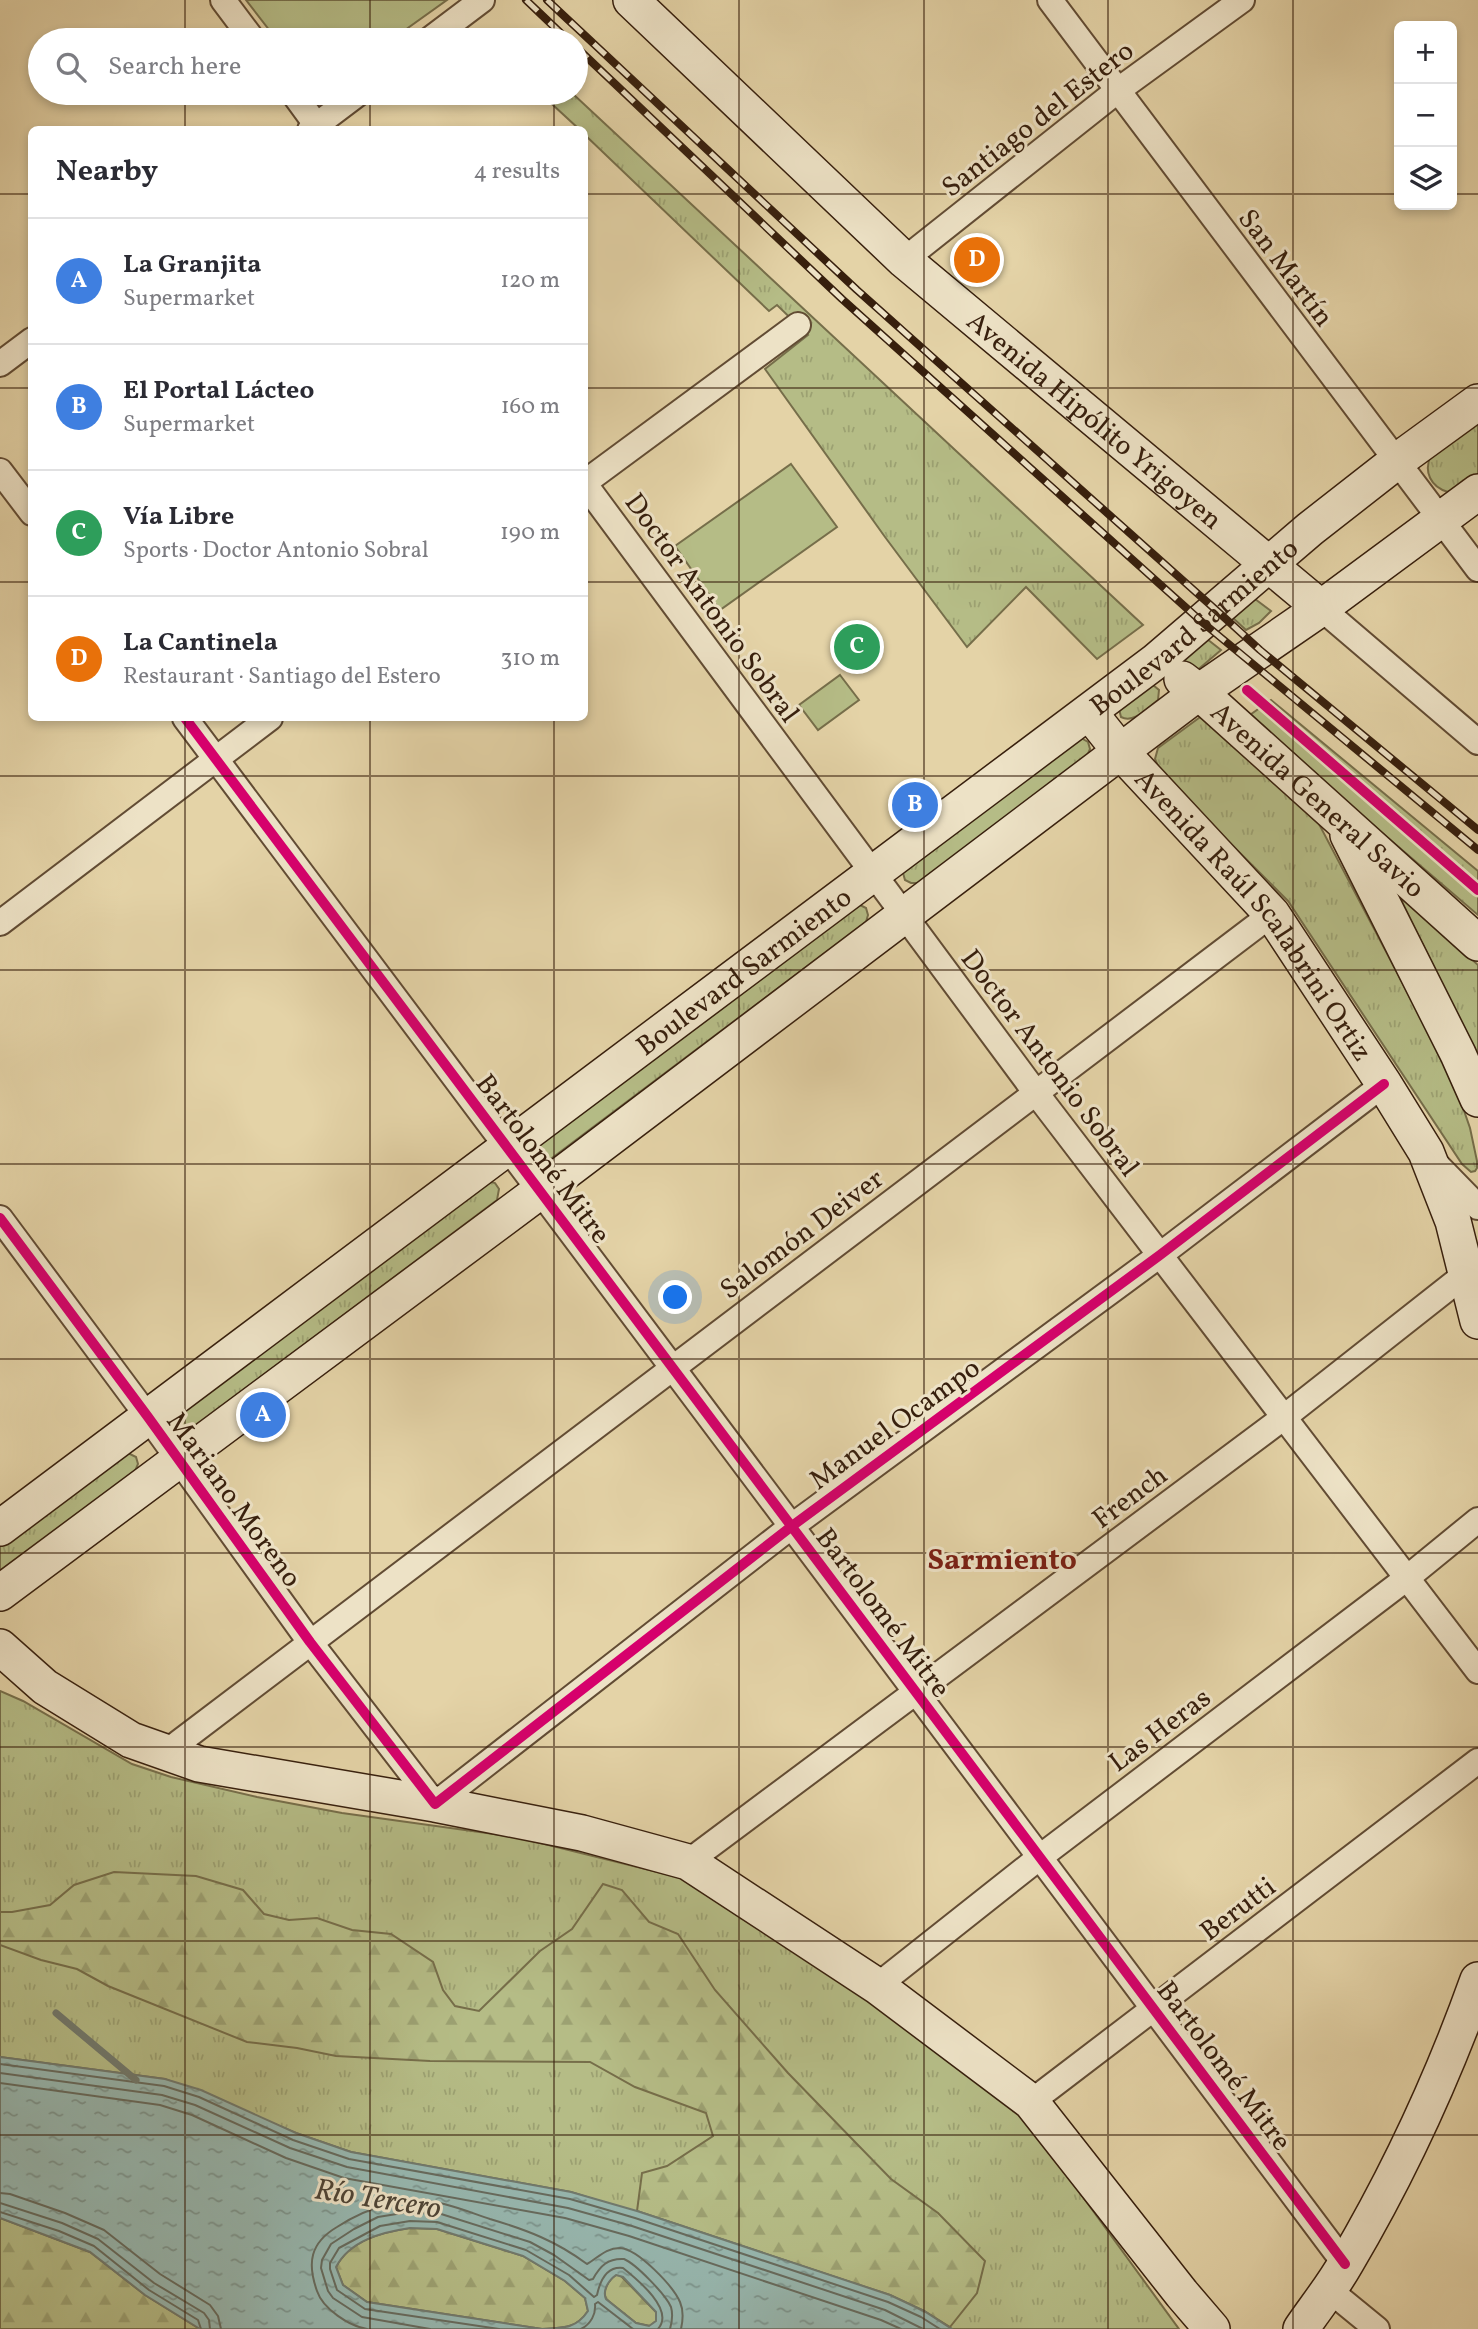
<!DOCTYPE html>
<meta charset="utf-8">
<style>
body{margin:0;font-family:Vollkorn,serif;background:#f2f2f3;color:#2b2b33}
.controls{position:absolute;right:21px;top:21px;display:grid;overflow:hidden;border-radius:10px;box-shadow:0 4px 10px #0003}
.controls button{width:63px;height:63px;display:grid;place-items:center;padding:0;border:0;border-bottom:2px solid #e1e1e2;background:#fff;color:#2b2b33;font:35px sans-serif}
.you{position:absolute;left:676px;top:1298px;width:24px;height:24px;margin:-18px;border:5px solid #fff;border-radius:50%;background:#1a73e8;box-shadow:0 0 0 10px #1a73e833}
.badge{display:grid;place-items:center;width:46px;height:46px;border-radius:50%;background:#8f2418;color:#fff;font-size:23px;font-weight:700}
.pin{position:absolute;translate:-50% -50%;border:4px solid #fff;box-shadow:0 2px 7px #0006}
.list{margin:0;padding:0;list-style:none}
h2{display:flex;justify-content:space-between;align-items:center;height:91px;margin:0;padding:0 28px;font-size:30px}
h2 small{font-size:23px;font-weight:400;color:#7c7c81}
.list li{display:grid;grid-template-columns:46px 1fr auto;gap:21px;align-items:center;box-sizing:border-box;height:126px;padding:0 28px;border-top:2px solid #e1e1e2}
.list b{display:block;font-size:26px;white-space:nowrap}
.list p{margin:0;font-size:23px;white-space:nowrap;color:#7c7c81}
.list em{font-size:23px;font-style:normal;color:#7c7c81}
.icon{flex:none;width:38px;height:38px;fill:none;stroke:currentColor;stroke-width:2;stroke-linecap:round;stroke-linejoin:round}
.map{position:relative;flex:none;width:1478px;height:2329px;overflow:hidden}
.search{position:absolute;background:#fff;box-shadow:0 4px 10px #0003;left:28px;top:28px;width:560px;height:77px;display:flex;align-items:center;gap:18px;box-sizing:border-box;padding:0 24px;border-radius:38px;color:#7c7c81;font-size:26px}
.panel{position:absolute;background:#fff;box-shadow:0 4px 10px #0003;left:28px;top:126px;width:560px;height:595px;border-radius:10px}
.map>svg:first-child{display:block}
.grass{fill:url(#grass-tufts);stroke:#766e4a;stroke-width:2}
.forest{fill:url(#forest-firs);stroke:#766e4a;stroke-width:2}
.pitch{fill:#b5bc86;stroke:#766e4a;stroke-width:2}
.water{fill:url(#water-ripples);stroke:#717a6e;stroke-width:2;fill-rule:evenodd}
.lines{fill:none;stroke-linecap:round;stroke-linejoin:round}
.shore{stroke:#676b5e;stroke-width:2}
.stream{stroke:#717a6e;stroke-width:7}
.minor-casing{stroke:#624c34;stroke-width:28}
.secondary-casing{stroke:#371f0d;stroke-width:38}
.minor{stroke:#ede2c6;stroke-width:24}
.secondary{stroke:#ede2c6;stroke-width:35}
.rail-casing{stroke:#371f0d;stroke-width:8}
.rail{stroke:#ede2c6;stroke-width:5;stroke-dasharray:16;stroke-linecap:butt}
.cycleway-casing{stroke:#ede2c6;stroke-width:15}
.cycleway{stroke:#d6006c;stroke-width:10}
.grid{fill:none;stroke:#371f0d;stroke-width:2;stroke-opacity:0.55}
.labels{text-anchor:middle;stroke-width:6;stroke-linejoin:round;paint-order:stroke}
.street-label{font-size:28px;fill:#371f0d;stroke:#ede2c6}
.neighbourhood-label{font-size:30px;font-weight:bold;fill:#7a1f14;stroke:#ede2c6}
.water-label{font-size:30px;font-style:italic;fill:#4f4536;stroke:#ede2c6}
</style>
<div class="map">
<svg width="1478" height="2329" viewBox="0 0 1478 2329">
<defs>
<pattern id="grass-tufts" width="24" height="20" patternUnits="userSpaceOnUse" patternTransform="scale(1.75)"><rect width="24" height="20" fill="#b5bc86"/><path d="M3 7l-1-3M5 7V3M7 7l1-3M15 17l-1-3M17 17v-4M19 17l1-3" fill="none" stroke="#9ca172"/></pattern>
<pattern id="forest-firs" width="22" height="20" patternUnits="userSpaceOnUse" patternTransform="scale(1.75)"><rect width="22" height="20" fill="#b5bc86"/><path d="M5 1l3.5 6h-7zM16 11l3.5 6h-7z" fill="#9ca172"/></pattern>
<pattern id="water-ripples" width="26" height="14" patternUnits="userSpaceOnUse" patternTransform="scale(1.75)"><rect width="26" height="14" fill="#97b7af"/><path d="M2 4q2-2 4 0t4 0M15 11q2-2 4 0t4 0" fill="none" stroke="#7c948d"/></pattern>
</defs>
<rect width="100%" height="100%" fill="#e4d3a7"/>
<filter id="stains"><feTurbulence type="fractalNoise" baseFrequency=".00286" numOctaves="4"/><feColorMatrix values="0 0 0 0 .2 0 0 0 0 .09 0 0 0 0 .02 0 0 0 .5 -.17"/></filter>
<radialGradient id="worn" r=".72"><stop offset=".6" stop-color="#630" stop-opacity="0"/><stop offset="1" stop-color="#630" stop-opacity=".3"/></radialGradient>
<g class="grass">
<polygon points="540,93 572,93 1143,625 1097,659 1026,587 967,647 885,537 765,369 808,335 777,305 769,311 585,135 584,130 579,129"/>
<path d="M1478 419V480L1448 492C1431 487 1423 472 1431 455Z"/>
<polygon points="1255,599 1271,611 1259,623 1246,630 1233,618"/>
<polygon points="1207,639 1221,650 1194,673 1178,661"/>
<path d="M1153 685 1159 690 1158 700C1147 708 1134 724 1121 717L1119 709Z"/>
<polygon points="1271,700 1478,871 1478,915 1247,717"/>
<polygon points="1203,715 1319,824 1453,1079 1470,1128 1477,1161 1477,1168 1475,1171 1471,1172 1462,1164 1288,901 1162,775 1155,759 1158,748"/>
<polygon points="1081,738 1088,742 1090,749 1087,756 919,883 911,883 905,880 903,873"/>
<polygon points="1403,897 1478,965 1478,1057 1403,904 1401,898"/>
<path d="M860 905 866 908 868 915 866 922 548 1161C539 1164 534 1159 532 1151Z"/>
<polygon points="488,1181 495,1183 499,1189 497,1200 189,1431 182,1432 176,1428 174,1418"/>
<polygon points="122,1454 130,1454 136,1457 138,1464 135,1471 0,1574 0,1546"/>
<polygon points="0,1691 23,1701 132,1764 171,1777 257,1797 342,1813 516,1837 694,1881 865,1993 1024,2116 1179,2329 952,2329 717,2238 571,2192 351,2152 296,2133 165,2079 0,2057"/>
</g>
<g class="forest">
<polygon points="114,1872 196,1876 243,1890 264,1914 289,1920 317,1918 352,1930 391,1934 433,1962 443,1990 455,2006 479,2011 540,1951 572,1929 603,1884 622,1890 649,1922 678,1934 715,1990 788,2073 891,2179 938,2213 985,2261 977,2293 950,2327 924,2311 890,2295 637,2211 642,2173 667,2166 713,2136 706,2113 635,2087 590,2062 430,2061 336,2056 297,2048 247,2042 108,1986 77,1969 41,1960 0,1945 0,1912 12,1912 50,1905 74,1885"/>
<polygon points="0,2218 90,2252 145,2295 200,2329 0,2329"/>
<path d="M410 2228 437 2229 523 2256 565 2281 585 2298 588 2311C576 2329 563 2328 542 2329L367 2302 343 2285 336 2267C350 2240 383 2232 410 2228Z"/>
<path d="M616 2275H620L656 2312V2321L650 2326 636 2323 606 2299C602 2290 609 2280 616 2275Z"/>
</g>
<g class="pitch">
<polygon points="246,0 447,0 391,40 277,40"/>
<polygon points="791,464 837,527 720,610 675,546"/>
<polygon points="840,675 859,700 818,730 799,705"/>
</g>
<path class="water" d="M0 2057 165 2079 201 2090 296 2133 351 2152 571 2192 637 2211 890 2295 924 2311 952 2329H200L145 2295 90 2252 0 2218ZM410 2228 437 2229 523 2256 565 2281 585 2298 588 2311C576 2329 563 2328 542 2329L367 2302 343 2285 336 2267C350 2240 383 2232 410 2228ZM616 2275 623 2277 656 2312V2321L649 2326 636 2323 606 2299C602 2290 609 2280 616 2275Z"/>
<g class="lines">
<g class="shore">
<polyline points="0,2064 164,2086 199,2097 293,2140 349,2159 570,2199 635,2218 888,2302 921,2317 940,2329"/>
<polyline points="0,2073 162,2095 195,2105 290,2148 347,2167 568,2208 632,2226 885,2310 923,2329"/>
<polyline points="0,2083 160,2105 192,2115 286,2158 344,2178 565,2218 629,2236 881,2320 901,2329"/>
<polyline points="0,2193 10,2194 65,2213 104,2230 160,2274 210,2305 218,2316 221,2329"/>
<polyline points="0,2203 62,2223 98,2239 154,2283 204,2313 209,2320 210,2329"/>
<polyline points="0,2212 59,2231 94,2246 149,2290 198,2320 201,2329"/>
<path d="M367 2329C349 2326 323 2309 317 2291 307 2263 310 2243 337 2227 368 2207 407 2194 444 2204 460 2208 475 2214 490 2219 527 2230 556 2241 587 2264 598 2258 605 2248 620 2248 638 2249 673 2286 680 2302 684 2311 683 2320 681 2329"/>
<path d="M430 2329 362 2317 333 2298 328 2291 321 2268 322 2260 331 2244 354 2229 378 2217 409 2212 438 2213 530 2242 554 2255 589 2280 593 2279C600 2266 608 2258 624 2259 636 2264 666 2295 671 2307 673 2314 672 2322 670 2329"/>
<path d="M499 2329 365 2309 337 2290 330 2269V2263L339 2248 380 2226 410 2221 437 2222 526 2250 569 2275 594 2297 597 2295C600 2281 607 2266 623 2268 638 2280 675 2310 658 2329"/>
<path d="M581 2329C591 2324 596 2314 595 2304L598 2302 633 2329"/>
</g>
<polyline class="stream" points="56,2013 136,2080"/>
<defs>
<g id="minor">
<polyline points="223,0 253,40"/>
<polyline points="1050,0 1478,569"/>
<polyline points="429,40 482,0"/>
<polyline points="293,93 320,130"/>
<polyline points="310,130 359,93"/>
<polyline points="904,260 1117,91 1242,0"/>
<polyline points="798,325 584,483 1036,1093 1478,1671"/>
<polyline points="0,364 32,340"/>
<polyline points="0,471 32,513"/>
<polyline points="1321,608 1478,742"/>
<polyline points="185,718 1345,2264"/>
<polyline points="0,923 270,718"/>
<polyline points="1438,1166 1478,1207"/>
<polyline points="0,1218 148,1417 310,1642 435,1804 792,1526 1160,1255 1384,1084"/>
<polyline points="165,1753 1272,914"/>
<polyline points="688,1862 1283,1418 1467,1273"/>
<polyline points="877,1986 1040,1857 1407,1578 1478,1520"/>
<polyline points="1031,2102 1478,1761"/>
<polyline points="1328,2289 1377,2329"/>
</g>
<g id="secondary">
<path id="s1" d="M631 0 904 260 1321 608"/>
<path id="s2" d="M1182 679 1199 692 1478 943"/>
<path id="s3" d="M1089 712 1121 752 1272 914 1384 1084 1426 1152 1453 1221 1478 1321"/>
<polyline points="1348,835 1458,1054 1478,1099"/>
<path id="s4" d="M0 1528 1156 661 1310 529 1397 461 1478 402"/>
<polyline points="0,1593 540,1191 1199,692 1321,608 1478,492"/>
<polyline points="0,1647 45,1687 131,1740 199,1764 435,1804 582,1833 688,1862 877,1986 1031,2102 1182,2294 1212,2329"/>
<path d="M1301 2329C1316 2307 1333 2286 1346 2263 1399 2173 1443 2078 1478 1980"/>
</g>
</defs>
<use href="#minor" class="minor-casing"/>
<use href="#secondary" class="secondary-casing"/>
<use href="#minor" class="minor"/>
<use href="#secondary" class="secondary"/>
<defs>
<g id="rail">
<polyline points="526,0 568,40"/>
<polyline points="547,0 857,290 1216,610 1260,650 1478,830"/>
<polyline points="576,47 842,299 1202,622 1478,850"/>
</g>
</defs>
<use href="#rail" class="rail-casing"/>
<use href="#rail" class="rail"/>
<defs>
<g id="cycleway">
<polyline points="1247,690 1478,890"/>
<polyline points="185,718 1345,2264"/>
<polyline points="0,1218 148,1417 310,1642 435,1804 792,1526 1160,1255 1384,1084"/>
</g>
</defs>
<use href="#cycleway" class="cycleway-casing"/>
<use href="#cycleway" class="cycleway"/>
</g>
<path class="grid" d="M185 0V40M370 0V40M554 0V40M739 0V2329M924 0V2329M1108 0V2329M1293 0V2329M185 93V130M370 93V130M554 93V130M0 194H32M584 194H1399M1452 194H1478M0 388H32M584 388H1478M0 582H32M584 582H1478M185 718V2329M370 718V2329M554 718V2329M0 776H1478M0 970H1478M0 1164H1478M0 1359H1478M0 1553H1478M0 1747H1478M0 1941H1478M0 2135H1478"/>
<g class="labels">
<g class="street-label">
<text transform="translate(1037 118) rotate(-38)" y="10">Santiago del Estero</text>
<text transform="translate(1287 267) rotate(53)" y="10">San Martín</text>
<text dy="10" stroke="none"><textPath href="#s1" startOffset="626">Avenida Hipólito Yrigoyen</textPath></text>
<text transform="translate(713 607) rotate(54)" y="10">Doctor Antonio Sobral</text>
<text dy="10" stroke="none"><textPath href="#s4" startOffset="1496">Boulevard Sarmiento</textPath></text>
<text dy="10" stroke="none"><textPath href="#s2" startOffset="182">Avenida General Savio</textPath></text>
<text dy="10" stroke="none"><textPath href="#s3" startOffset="262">Avenida Raúl Scalabrini Ortiz</textPath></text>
<text dy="10" stroke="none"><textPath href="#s4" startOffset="929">Boulevard Sarmiento</textPath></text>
<text transform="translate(1051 1062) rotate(53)" y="10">Doctor Antonio Sobral</text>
<text transform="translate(544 1158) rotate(53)" y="10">Bartolomé Mitre</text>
<text transform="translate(801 1233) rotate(-37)" y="10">Salomón Deiver</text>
<text transform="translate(894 1423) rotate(-36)" y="10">Manuel Ocampo</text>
<text transform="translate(1129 1496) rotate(-37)" y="10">French</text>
<text transform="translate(235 1499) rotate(54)" y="10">Mariano Moreno</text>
<text transform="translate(884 1612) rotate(53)" y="10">Bartolomé Mitre</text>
<text transform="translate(1159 1729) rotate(-37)" y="10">Las Heras</text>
<text transform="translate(1237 1908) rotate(-37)" y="10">Berutti</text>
<text transform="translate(1225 2065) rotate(53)" y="10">Bartolomé Mitre</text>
</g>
<g class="neighbourhood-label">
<text x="1002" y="1569">Sarmiento</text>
</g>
<g class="water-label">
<text transform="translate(378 2198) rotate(9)" y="10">Río Tercero</text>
</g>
</g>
<rect width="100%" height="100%" filter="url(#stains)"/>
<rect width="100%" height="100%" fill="url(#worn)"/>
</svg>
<div class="controls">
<button>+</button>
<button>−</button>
<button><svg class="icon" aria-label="layers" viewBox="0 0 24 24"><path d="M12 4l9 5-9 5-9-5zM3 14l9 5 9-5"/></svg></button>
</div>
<div class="you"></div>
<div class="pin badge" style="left:263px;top:1415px;background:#3f7fe0">A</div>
<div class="pin badge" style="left:915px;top:805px;background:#3f7fe0">B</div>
<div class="pin badge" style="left:857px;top:647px;background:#2e9e5b">C</div>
<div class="pin badge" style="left:977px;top:260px;background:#e8710a">D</div>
<div class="search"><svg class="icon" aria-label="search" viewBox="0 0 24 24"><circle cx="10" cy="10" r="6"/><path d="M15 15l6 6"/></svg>Search here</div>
<section class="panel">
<h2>Nearby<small>4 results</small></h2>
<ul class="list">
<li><span class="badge" style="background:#3f7fe0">A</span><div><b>La Granjita</b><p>Supermarket</p></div><em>120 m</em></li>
<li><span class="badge" style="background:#3f7fe0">B</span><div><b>El Portal Lácteo</b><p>Supermarket</p></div><em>160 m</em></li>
<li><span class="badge" style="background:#2e9e5b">C</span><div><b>Vía Libre</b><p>Sports · Doctor Antonio Sobral</p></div><em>190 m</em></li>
<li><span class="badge" style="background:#e8710a">D</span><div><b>La Cantinela</b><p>Restaurant · Santiago del Estero</p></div><em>310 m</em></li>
</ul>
</section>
</div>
